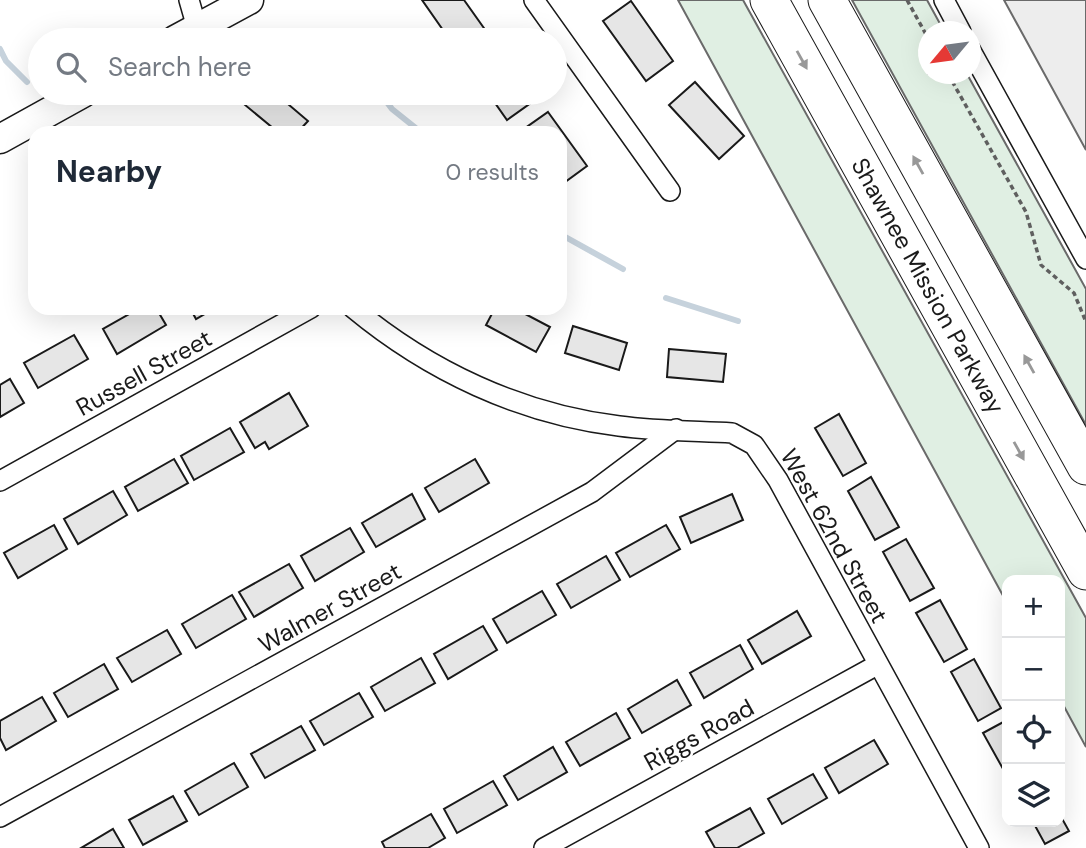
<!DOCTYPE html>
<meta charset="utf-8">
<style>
body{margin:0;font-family:"DM Sans",sans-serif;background:#f6f6f7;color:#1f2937}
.controls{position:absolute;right:21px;bottom:21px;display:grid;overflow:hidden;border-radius:14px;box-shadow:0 7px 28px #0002}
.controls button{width:63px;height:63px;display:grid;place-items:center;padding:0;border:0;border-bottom:2px solid #e0e1e3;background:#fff;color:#1f2937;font:35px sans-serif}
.compass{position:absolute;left:918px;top:21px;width:63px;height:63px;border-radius:50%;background:#fff;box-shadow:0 7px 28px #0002;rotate:241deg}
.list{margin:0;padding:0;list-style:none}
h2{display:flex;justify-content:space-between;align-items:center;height:91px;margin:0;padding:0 28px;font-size:30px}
h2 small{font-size:23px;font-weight:400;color:#747a83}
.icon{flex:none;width:38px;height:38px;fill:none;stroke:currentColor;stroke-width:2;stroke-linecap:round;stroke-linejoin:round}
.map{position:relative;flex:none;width:1086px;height:848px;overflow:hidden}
.search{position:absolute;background:#fff;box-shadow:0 7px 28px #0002;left:28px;top:28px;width:539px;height:77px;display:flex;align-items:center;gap:18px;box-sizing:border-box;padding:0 24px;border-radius:38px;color:#747a83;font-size:26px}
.panel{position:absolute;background:#fff;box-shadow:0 7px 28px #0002;left:28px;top:126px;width:539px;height:189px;border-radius:21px}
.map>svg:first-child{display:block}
.green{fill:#e0efe3;stroke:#6a6a6a;stroke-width:2}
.parking{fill:#ededed;stroke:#6a6a6a;stroke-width:2}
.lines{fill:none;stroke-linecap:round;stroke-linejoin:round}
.stream{stroke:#c6d2dc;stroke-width:6}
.building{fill:#e6e6e6;stroke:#1a1a1a;stroke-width:2}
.street-casing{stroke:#1a1a1a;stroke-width:22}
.secondary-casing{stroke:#1a1a1a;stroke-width:31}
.highway-casing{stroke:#1a1a1a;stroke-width:39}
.path{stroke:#5f5f5f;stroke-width:3.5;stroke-dasharray:5 3.5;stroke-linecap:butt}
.street{stroke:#fff;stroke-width:19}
.secondary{stroke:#fff;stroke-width:28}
.highway{stroke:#fff;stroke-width:37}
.oneway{fill:#989898}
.labels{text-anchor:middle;stroke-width:5;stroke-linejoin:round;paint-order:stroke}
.street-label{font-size:24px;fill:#1a1a1a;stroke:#fff}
</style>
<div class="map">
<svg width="1086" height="848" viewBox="0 0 1086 848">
<rect width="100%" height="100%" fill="#fff"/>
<g class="green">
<polygon points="678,0 743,0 1086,618 1086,747 1060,699 1060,580 1007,580 1007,603"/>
<polygon points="852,0 927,0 944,31 928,32 928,74 967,74 1086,289 1086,425"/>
</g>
<polygon class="parking" points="1004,0 1086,0 1086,150"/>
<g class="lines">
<g class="stream">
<polyline points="340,35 344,40"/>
<polyline points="0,49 6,61 27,82"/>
<polyline points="380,93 392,109 422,133"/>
<polyline points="560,234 623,269"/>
<polyline points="666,298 738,321"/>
</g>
</g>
<g class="building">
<polygon points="422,0 464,0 486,31 473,40 450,40"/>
<polygon points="631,1 673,61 646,81 603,21"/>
<polygon points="695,82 744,136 719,159 669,105"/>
<polygon points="245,93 275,93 308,121 297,133 279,133 239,100"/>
<polygon points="488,93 529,93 535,100 507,120"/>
<polygon points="548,112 587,166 561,185 560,133 521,131"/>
<polygon points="140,308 156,308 166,325 117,354 103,329"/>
<polygon points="190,308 215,308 196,319"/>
<polygon points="495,308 514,308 550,327 536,352 486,325"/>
<polygon points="573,326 627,343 619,370 565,353"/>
<polygon points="74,335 88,359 38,388 24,363"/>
<polygon points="669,349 726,354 723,382 667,377"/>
<polygon points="10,379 24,403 0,417 0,385"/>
<polygon points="289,393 308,426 269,449 265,442 255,448 240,422"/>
<polygon points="839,414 866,463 843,476 815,428"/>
<polygon points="230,428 244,452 194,480 181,456"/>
<polygon points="174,459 188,483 138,511 125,487"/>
<polygon points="475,459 489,483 439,512 425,488"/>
<polygon points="871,477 899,527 875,540 848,491"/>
<polygon points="113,491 127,515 78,544 64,519"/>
<polygon points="412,494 425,519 376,547 362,523"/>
<polygon points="732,494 743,520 691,543 680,517"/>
<polygon points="54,525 67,549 18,578 4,553"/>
<polygon points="666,525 680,549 630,577 616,553"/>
<polygon points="350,528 364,552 315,581 301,556"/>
<polygon points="906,539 934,588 910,601 883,552"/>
<polygon points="606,556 620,580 571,608 557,584"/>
<polygon points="289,564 303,588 254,617 239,592"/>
<polygon points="542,591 556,615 507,643 493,619"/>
<polygon points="232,595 246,619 196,648 182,624"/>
<polygon points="940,600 967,649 944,662 916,613"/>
<polygon points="797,611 811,636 762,664 748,640"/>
<polygon points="483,626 497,650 448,679 434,654"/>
<polygon points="167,630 181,654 132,682 117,658"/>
<polygon points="740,645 753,669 704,698 690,673"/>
<polygon points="421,658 435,683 385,711 371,687"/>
<polygon points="974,659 1001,708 978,721 951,672"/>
<polygon points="104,664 118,689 68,717 54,693"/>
<polygon points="677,680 691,705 642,733 628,709"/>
<polygon points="359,693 373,717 324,745 310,721"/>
<polygon points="42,697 56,721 6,750 0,738 0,721"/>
<polygon points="616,713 630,738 580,766 566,742"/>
<polygon points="1007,720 1007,776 983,733"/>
<polygon points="301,726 315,750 265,778 251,754"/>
<polygon points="874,740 888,764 839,793 825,768"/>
<polygon points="553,747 567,772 518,800 504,776"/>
<polygon points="234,763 248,787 199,815 185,791"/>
<polygon points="813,774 827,798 782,824 768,799"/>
<polygon points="493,781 507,805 457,833 444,809"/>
<polygon points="173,796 187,821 143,845 129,820"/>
<polygon points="750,808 764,833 737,848 715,848 706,832"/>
<polygon points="431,814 445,838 428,848 385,848 382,842"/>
<polygon points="1060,815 1069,831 1045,844 1033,822 1060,822"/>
<polygon points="113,829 124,848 81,848"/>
</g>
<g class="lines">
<defs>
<g id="street">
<polyline points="189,0 197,28"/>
<polyline points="534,0 670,191"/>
<polyline points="944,0 961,32"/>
<polyline points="970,49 1086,259"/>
<path d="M353 308C429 371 520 414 619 426 656 431 695 431 732 433L754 445 778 480 979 848"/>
<polyline points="0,481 311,308"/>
<polyline points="0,817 592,492 676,429"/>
<polyline points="544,848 877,665"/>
</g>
<g id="secondary">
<polyline points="175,40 249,0"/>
<polyline points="0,139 83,93"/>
</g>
<g id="highway">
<path id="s1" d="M769 0 1086 571"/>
<polyline points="827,0 1086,466"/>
</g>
</defs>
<use href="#street" class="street-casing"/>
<use href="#secondary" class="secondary-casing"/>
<use href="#highway" class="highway-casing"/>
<g class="path">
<polyline points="907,0 928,38"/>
<polyline points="948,74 1026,212 1041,265 1074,293 1086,322"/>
</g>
<use href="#street" class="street"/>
<use href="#secondary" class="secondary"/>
<use href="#highway" class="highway"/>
</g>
<defs><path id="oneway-solid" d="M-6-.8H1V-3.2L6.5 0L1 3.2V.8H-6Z" transform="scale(1.75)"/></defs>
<g class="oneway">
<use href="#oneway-solid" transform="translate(802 60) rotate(61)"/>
<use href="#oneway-solid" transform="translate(918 165) rotate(-119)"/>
<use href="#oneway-solid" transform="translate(1029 364) rotate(-119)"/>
<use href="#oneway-solid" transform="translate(1019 451) rotate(61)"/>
</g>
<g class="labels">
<g class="street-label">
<text dy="8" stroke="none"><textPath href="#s1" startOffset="327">Shawnee Mission Parkway</textPath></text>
<text transform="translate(144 373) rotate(-29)" y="8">Russell Street</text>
<text transform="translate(834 536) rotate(61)" y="8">West 62nd Street</text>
<text transform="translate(330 608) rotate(-29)" y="8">Walmer Street</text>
<text transform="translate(699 735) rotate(-29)" y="8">Riggs Road</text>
</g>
</g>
</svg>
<div class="controls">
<button>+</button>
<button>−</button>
<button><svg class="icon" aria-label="locate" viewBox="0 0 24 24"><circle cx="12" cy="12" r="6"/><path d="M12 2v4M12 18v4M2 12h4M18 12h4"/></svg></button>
<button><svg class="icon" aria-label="layers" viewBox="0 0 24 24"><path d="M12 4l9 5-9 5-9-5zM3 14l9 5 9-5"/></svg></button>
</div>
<svg class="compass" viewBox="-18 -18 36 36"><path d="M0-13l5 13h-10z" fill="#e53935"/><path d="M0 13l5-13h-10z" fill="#747a83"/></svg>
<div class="search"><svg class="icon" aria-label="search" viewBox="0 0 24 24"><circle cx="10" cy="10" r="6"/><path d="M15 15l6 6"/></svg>Search here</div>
<section class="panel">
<h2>Nearby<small>0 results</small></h2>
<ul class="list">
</ul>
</section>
</div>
